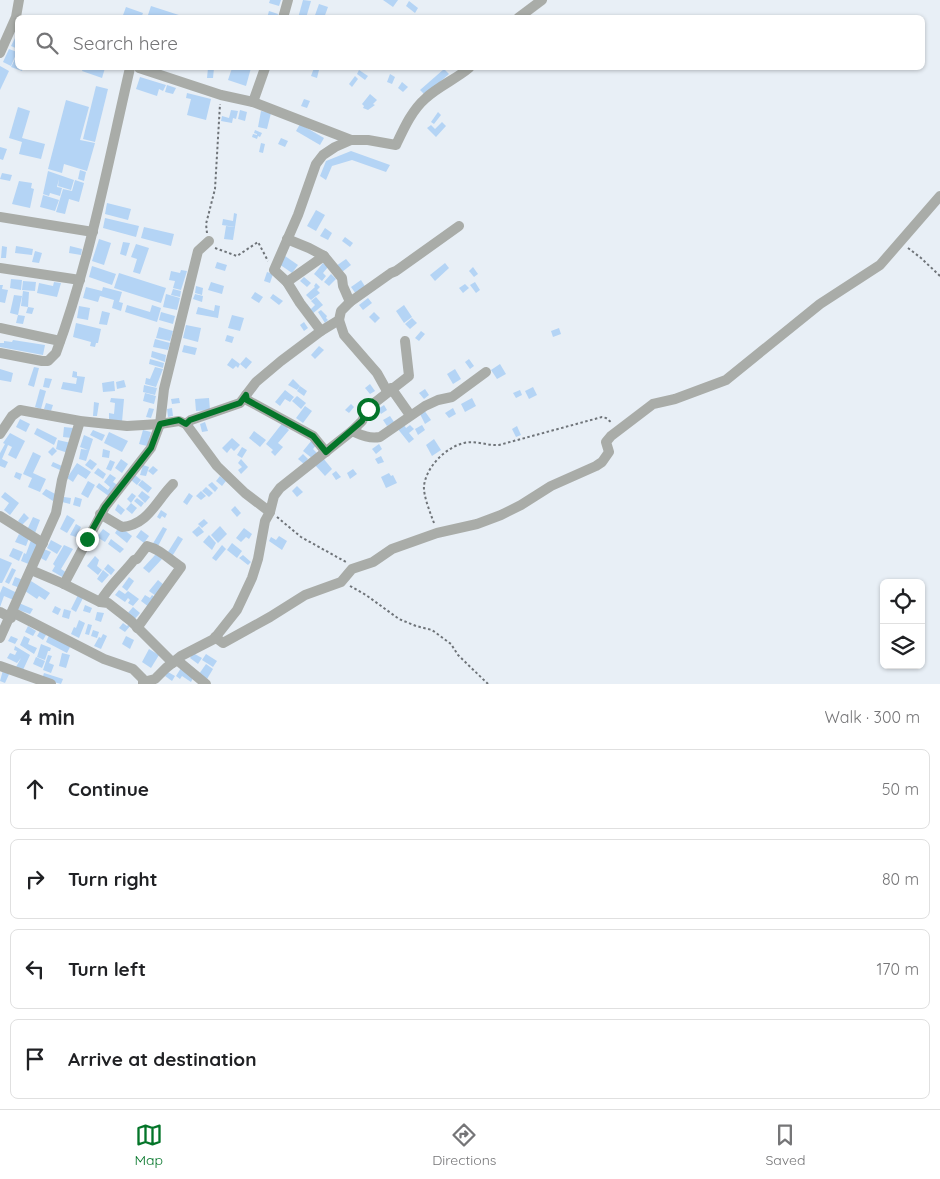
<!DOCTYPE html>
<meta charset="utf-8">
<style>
body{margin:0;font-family:Quicksand,sans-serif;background:#f2f2f2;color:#202124}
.controls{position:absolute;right:15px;bottom:15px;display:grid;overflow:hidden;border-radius:8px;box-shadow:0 1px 4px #0004}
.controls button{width:45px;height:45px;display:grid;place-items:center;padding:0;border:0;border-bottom:1px solid #e0e0e0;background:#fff;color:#202124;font:25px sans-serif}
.stop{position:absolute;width:15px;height:15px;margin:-11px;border:4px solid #047529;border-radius:50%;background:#fff}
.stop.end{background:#047529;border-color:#fff;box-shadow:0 1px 5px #0008}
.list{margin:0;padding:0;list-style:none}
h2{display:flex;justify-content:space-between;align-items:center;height:65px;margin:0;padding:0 20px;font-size:21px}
h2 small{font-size:16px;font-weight:400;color:#757577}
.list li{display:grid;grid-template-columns:32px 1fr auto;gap:15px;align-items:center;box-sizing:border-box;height:80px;margin:0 10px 10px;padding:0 10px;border:1px solid #e0e0e0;border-radius:8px}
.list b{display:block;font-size:19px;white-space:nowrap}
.list em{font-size:16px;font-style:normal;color:#757577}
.icon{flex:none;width:28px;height:28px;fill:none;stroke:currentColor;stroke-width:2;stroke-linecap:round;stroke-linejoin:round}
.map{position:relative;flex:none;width:940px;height:684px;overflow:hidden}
.search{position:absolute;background:#fff;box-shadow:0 1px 4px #0004;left:15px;right:15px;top:15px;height:55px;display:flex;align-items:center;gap:12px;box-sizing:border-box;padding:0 18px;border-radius:8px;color:#757577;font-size:19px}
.sheet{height:425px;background:#fff}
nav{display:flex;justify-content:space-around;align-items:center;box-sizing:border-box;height:70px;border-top:1px solid #e0e0e0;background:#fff;font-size:14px;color:#757577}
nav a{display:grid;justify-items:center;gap:2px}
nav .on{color:#047529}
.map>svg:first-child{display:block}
.building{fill:#b4d4f5}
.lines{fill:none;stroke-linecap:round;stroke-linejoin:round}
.path{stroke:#6f7479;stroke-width:2;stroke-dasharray:2.5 2.5;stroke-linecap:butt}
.minor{stroke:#a9aca8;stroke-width:10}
.route{stroke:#047529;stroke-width:6}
</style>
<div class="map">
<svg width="940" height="684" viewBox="0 0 940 684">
<rect width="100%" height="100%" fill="#e8eff6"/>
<g class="building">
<polygon points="270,0 281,0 279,6 269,3"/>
<polygon points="303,0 311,1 306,18 298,18"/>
<polygon points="383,0 398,0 393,7"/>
<polygon points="409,1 418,8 415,13 406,6"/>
<polygon points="319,4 328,7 324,18 314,18"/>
<polygon points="151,6 185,17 185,18 147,18"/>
<polygon points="126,7 143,13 141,18 122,18"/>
<polygon points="269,11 278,14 277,18 267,18"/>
<polygon points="15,38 18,39 18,49 11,46"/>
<polygon points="9,49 17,52 11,66 3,62"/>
<polygon points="18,53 18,68 23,68 22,71 11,67"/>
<polygon points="0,66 9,71 0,90"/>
<polygon points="83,68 105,68 102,78 82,71"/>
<polygon points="208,68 214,68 213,78 207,78"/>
<polygon points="232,68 251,68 246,86 228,80"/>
<polygon points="314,68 319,70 317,78 311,76"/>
<polygon points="444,69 449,74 425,95 420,90"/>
<polygon points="359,70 368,76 365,80 357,74"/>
<polygon points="390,74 395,77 392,84 387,82"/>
<polygon points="355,76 358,79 352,87 349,84"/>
<polygon points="140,77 166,85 163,91 159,89 157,96 136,89"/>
<polygon points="402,82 408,87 403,92 398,88"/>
<polygon points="167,85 176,88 173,94 165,92"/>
<polygon points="96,86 108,89 95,142 83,139"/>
<polygon points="187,93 211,99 206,120 187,115 191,99 186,98"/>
<polygon points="370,94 377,100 373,104 375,105 368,110 363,108 364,106 362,104"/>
<polygon points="304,99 310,101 307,108 301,106"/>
<polygon points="66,100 89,107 80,140 95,143 87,171 64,164 62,173 48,169"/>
<polygon points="18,107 30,111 22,138 45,144 41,159 19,154 22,142 9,138"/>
<polygon points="231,110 238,111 236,119 233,118 232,123 221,121 222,116 229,118"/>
<polygon points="240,110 247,112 245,121 238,119"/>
<polygon points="261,111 271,113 267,129 258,127"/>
<polygon points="438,112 441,115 434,124 431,122"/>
<polygon points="442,122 446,126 436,137 427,128 431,125 435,129"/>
<polygon points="300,124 324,138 320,145 296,131"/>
<polygon points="255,130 262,133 260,137 258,136 257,139 252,137 253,134 257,135 257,134 254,133"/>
<polygon points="281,138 288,141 285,147 278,144"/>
<polygon points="261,143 265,144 263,153 259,152"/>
<polygon points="0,147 7,149 3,160 0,159"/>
<polygon points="351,151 390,165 386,172 352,160 332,166 326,180 320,176 326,161"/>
<polygon points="80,170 86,172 84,181 78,179"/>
<polygon points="48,171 74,180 71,190 58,186 59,179 57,187 62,188 60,196 50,193 49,196 43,194"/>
<polygon points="2,173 12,175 10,181 0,179"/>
<polygon points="75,180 84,183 79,202 69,199 65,214 56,212 63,189 72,191"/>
<polygon points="19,181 32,183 31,188 34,189 30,208 12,204"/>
<polygon points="43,195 59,200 55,211 40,207"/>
<polygon points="107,203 131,209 128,220 105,214"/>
<polygon points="316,210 325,215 316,231 307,226"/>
<polygon points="234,213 237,214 235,227 222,225 223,219 233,221"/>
<polygon points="105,218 139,226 136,237 103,228"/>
<polygon points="226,226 235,227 233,240 224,239"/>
<polygon points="144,227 174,234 171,246 141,238"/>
<polygon points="325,228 332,233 328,240 320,236"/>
<polygon points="345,237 353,243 350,247 342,241"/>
<polygon points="99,239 111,243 104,265 92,261"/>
<polygon points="123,242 130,243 126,256 120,254"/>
<polygon points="136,244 149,248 140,274 133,272 137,259 131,257"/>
<polygon points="2,246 7,247 6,258 1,258"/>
<polygon points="16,246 33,249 32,255 15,253"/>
<polygon points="70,246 82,249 81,255 69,253"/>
<polygon points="35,251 42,253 39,263 32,262"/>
<polygon points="285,256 298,265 292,273 279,264"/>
<polygon points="346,259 351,265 342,272 336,266"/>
<polygon points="217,262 227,265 225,271 215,268"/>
<polygon points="323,263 328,267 323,273 326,276 322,281 314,274"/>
<polygon points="445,263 449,268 435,281 430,275"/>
<polygon points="92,266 116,274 112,285 89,277"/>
<polygon points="473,267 478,274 474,277 469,271"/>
<polygon points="181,270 187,271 181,290 173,288 175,281 169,280 171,271 180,273"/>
<polygon points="267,272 273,274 270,283 264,281"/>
<polygon points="119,273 166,288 161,303 114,288"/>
<polygon points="331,274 336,279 329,286 324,282"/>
<polygon points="304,277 311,283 307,287 300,281"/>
<polygon points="11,279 22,280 21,290 10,288"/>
<polygon points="361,280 366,288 356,294 351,287"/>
<polygon points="23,281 36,282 35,291 22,290"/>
<polygon points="54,282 61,283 57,297 37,293 39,283 53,286"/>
<polygon points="211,282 224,286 222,294 208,290"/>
<polygon points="475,282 480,290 476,293 470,285"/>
<polygon points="316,283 320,287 317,290 320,293 311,300 306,295 315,287 314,286"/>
<polygon points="465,284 469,288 463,293 459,288"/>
<polygon points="0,285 3,285 2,289 8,290 5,303 0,302"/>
<polygon points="196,286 203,288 202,295 195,293"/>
<polygon points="86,287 102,291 103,287 122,292 119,302 123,303 121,311 112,308 114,300 100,296 98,302 83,298"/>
<polygon points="173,289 181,291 180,297 171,295"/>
<polygon points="23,291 29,292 28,307 21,306"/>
<polygon points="255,292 263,297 259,303 251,298"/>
<polygon points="166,294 180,298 177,310 163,307"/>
<polygon points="195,294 203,296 202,302 193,299"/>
<polygon points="273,294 283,301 279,305 270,298"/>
<polygon points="14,295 22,296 18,315 10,313"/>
<polygon points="316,297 323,305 311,315 304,307 307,304 311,309 315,305 311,301"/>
<polygon points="368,298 372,303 363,310 359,305"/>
<polygon points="127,305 150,312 152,305 161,308 157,322 125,312"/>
<polygon points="215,305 220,306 218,318 196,314 198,307 214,311"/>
<polygon points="404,305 412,317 404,323 396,311"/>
<polygon points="79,306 90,308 88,320 77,318"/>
<polygon points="28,307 34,308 32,314 26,313"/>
<polygon points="321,310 327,316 326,318 328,320 325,323 318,312"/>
<polygon points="102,311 110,313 107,325 99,324"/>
<polygon points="161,312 175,316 173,324 159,320"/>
<polygon points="374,312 380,318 375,323 369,317"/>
<polygon points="18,315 25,316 23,324 16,323"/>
<polygon points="232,315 244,318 240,331 228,328"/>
<polygon points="412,318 417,323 410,329 405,324"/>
<polygon points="304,322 308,328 304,331 300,325"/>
<polygon points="76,323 101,329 98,343 96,343 95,347 90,346 91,342 73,337"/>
<polygon points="186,325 201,328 198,342 183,338"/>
<polygon points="159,327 173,331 170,341 156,338"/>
<polygon points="559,328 561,334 553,337 551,331"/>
<polygon points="421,331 425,334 419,341 415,338"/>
<polygon points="227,335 234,337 232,343 225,341"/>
<polygon points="155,339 170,343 168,350 153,347"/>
<polygon points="13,340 45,345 43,355 0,347 0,343 4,343 4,341 12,342"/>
<polygon points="184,345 197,348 195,355 182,352"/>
<polygon points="319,346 324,350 315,359 311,355"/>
<polygon points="152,351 166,355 165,362 151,357"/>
<polygon points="246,357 252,362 246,369 240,364"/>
<polygon points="232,358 240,364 238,368 236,366 233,369 227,365"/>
<polygon points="150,359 164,363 163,368 149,364"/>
<polygon points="469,359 474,366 470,369 465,362"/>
<polygon points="500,364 506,374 497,379 491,370"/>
<polygon points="34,367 39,368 34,387 28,385"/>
<polygon points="155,367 163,369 156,387 145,384 146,378 150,379"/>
<polygon points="0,369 13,373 11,382 0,380"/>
<polygon points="455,369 461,379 453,384 447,374"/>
<polygon points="73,371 77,372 77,376 85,377 82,393 61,389 63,382 76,384 77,378 72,377"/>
<polygon points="45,378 52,379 49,388 43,387"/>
<polygon points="293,379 300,386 297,390 288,385"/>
<polygon points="124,380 126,387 117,389 116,382"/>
<polygon points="114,381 115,391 103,392 102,383"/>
<polygon points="370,384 375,391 370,394 365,388"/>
<polygon points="144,385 157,388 155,395 143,392"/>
<polygon points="300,386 307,391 304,396 297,391"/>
<polygon points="533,387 537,395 529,399 525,391"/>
<polygon points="40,389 46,391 41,409 35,407"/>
<polygon points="425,389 429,395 424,399 419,393"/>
<polygon points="285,390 294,397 290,402 285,399 280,406 275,402"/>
<polygon points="520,390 522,395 516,398 513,393"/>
<polygon points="145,393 156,396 154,404 143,401"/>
<polygon points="297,396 306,403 301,409 292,401"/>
<polygon points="111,398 124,399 122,422 109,420 109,413 114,414 115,403 110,402"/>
<polygon points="179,398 180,403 172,404 171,399"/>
<polygon points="209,398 210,410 196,411 195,399"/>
<polygon points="472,398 476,406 465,412 461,404"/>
<polygon points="94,402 99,403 97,416 93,416"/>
<polygon points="46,403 53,405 51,411 44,409"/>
<polygon points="351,404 354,407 349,413 345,410"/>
<polygon points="384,405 387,410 381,414 378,409"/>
<polygon points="305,406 312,411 303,423 296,418"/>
<polygon points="149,408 154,409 151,418 146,417"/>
<polygon points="172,408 173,416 168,417 167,409"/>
<polygon points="453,408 456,414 449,418 445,413"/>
<polygon points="424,410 431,420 425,424 419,412"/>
<polygon points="390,416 394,422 387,426 383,420"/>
<polygon points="20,419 30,424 26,432 16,427"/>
<polygon points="284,421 289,425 287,428 289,430 278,443 283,447 275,456 271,452 273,450 266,444"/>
<polygon points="205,422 208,431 202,432 200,424"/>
<polygon points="403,423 406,428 410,425 414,429 409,433 414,439 409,443 397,428"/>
<polygon points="422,425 425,430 418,435 415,429"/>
<polygon points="517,426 521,435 516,437 512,429"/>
<polygon points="64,427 73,428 72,438 63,437"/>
<polygon points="37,428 57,438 54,445 34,434"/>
<polygon points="93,430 105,435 102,441 90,435"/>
<polygon points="143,430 151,432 147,446 139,444"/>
<polygon points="254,431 266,440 260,447 249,438"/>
<polygon points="109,432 128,441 122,452 104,443"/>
<polygon points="10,433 25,441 16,459 8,455 12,447 8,445 2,459 8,462 5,468 0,466 0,453 5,444 3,443"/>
<polygon points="84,435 93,439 86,461 79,459 81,449 88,450 80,447"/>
<polygon points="232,438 240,445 234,451 231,448 227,453 222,448"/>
<polygon points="434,439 441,450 432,456 426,445"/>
<polygon points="58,440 71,443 68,453 56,449"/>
<polygon points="312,440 317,444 313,449 318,454 313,459 303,451"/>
<polygon points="379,444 382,449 376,454 372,449"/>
<polygon points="53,447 57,451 52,456 48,452"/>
<polygon points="242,447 247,450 242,458 237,455"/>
<polygon points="103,449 110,451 109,458 102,457"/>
<polygon points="33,452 41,456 33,473 46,479 40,492 28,487 32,478 23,474"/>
<polygon points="303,454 308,459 304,464 298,459"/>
<polygon points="381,456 384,462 378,464 375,459"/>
<polygon points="323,458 332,469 325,476 315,465"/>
<polygon points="90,459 97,464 92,470 85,465"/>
<polygon points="121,459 128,464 122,473 115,468"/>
<polygon points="241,459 248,467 241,474 238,470 242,467 238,463"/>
<polygon points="110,460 115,462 111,471 106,469"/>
<polygon points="53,462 62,466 60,470 51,466"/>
<polygon points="77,463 91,472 86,479 78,474 73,482 67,478"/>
<polygon points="143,465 149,467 146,476 140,475"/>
<polygon points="153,466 158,470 153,475 148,471"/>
<polygon points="98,468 106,474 103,479 94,473"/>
<polygon points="353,469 357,474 350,479 347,473"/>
<polygon points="336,471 341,477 336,480 332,474"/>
<polygon points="16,472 22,474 20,480 14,477"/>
<polygon points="389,473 391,476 393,475 397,483 386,488 381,477"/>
<polygon points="110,474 116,478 113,482 119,486 110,497 96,487 99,483 108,490 110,487 104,482"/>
<polygon points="135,475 141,480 137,485 131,480"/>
<polygon points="220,476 226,481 222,486 216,481"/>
<polygon points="142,480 152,488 148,493 138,485"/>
<polygon points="88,481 95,485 88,498 81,494"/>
<polygon points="212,482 218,488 215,492 208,485"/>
<polygon points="297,486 303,492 297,497 292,491"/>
<polygon points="206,487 213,493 209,497 202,491"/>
<polygon points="46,489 57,495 53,501 42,494"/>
<polygon points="142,491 150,497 145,503 138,496"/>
<polygon points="201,491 206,496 201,500 196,496"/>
<polygon points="5,492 19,503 10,515 4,510 9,503 1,497"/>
<polygon points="132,493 136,496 131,503 127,499"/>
<polygon points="189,493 193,496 187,505 183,502"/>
<polygon points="64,497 71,498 70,504 62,502"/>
<polygon points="75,497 82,499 80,507 73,505"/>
<polygon points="137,498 144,503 141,507 134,501"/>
<polygon points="131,503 137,508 132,514 126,509"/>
<polygon points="118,504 125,510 121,515 115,510"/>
<polygon points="235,506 241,513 237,517 231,510"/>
<polygon points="161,510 167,514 165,518 162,516 160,519 157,517"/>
<polygon points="24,513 29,518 22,525 18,521"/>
<polygon points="67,515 75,520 67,533 60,529"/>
<polygon points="33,517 40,520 35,533 27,530"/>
<polygon points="204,519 208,523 202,528 198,524"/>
<polygon points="76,524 81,527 76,537 70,535"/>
<polygon points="199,526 204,532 197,537 192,532"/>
<polygon points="220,526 227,534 218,543 211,535"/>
<polygon points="163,527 167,529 157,548 152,545"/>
<polygon points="244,528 252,534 249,539 246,537 241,542 236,538"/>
<polygon points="103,529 110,534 105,542 97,537"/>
<polygon points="123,529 132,536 127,543 115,533 117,530"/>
<polygon points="141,530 149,536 144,543 136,537"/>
<polygon points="19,534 29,538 26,546 15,542"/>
<polygon points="209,535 216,543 212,550 203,542"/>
<polygon points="178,536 183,539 171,558 166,555"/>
<polygon points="279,536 287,541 282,550 269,541 271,537 276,540"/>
<polygon points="111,539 124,549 120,553 108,544"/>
<polygon points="31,540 40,544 31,565 21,561 24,553 26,554"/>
<polygon points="51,540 62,546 57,554 47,548"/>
<polygon points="232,543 242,551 237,558 227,550"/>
<polygon points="64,545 73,549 61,569 67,573 64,578 52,571 55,566 53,564"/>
<polygon points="222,545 226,549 216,561 212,558"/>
<polygon points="13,548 23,552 19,561 9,556"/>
<polygon points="44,549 51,552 46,561 39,557"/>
<polygon points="156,554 162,559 149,573 143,568"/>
<polygon points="243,555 251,562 248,565 239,558"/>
<polygon points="95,556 99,560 97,566 102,570 98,575 87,566"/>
<polygon points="0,558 12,563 2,583 0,583"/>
<polygon points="108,564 115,570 111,575 104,569"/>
<polygon points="12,568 16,570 9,584 5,582"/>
<polygon points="103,570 109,575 102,583 97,579"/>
<polygon points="15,577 23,580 20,588 12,585"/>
<polygon points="129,577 134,581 127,591 122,587"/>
<polygon points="158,580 164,585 156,596 149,591"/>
<polygon points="31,581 50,593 45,600 39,596 37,599 25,591"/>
<polygon points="3,586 19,594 16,601 4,596 0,607 0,593"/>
<polygon points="119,590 125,594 128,591 139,599 133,606 128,603 130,600 128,598 125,602 115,595"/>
<polygon points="78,595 83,598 76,612 71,609"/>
<polygon points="145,595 150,598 152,595 156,598 149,607 141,601"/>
<polygon points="19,603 33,609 30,614 16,609"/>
<polygon points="85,605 92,608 90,613 83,611"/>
<polygon points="55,606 61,609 58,615 52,612"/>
<polygon points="133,607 140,613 134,620 127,614"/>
<polygon points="64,609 71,611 69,619 62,617"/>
<polygon points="97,612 104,613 101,622 95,620"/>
<polygon points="79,620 85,623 79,638 71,634 74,627 76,628"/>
<polygon points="123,623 127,626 129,624 131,625 125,632 119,628"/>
<polygon points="88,624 92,625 89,635 85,634"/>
<polygon points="28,626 36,631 33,636 25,632"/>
<polygon points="93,630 99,632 97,638 91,636"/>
<polygon points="40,631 46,635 43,640 37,636"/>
<polygon points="50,633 70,647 67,653 46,642"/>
<polygon points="103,634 107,636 101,649 94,646 99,637 101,638"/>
<polygon points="11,636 18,639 15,644 8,641"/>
<polygon points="24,636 30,639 28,644 37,648 34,654 20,645"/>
<polygon points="126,636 134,640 130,649 122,644"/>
<polygon points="41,644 51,648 50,651 48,651 45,660 37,657"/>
<polygon points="15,646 30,655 23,670 16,667 21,658 17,663 7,658 10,653 15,655 17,651 14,650"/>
<polygon points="149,649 159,655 151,668 142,662"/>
<polygon points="62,653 70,655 66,668 59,666"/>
<polygon points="193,653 202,658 198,664 190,658"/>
<polygon points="206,654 217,661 213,667 202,660"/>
<polygon points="48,655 52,656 49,663 54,665 51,673 43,670"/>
<polygon points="36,657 45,661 42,668 33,664"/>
<polygon points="206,664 213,669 207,679 199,674"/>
<polygon points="181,668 194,676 191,682 182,676 180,679 176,676"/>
<polygon points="3,670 10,672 5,683 0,681"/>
<polygon points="168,672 175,676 172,681 165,676"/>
<polygon points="44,673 63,679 61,684 42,679"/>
</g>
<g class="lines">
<g class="path">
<polyline points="207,233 206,224 215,189 220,104"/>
<polyline points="215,248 237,256 258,242 268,261"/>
<polyline points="908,248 921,258 940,276"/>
<polyline points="277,517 301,537 346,562"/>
<path d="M434 523C431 515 423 495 424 486 426 467 446 447 464 443 476 440 487 446 499 445L602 417 606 418 612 423"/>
<polyline points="350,586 366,595 399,619 416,626 432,630 451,644 458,655 488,684"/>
</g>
<g class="minor">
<polyline points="283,18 288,0"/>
<polyline points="518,18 542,0"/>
<polyline points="0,53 16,17 19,0"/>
<path d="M139 68 221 95 253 102 351 140H368L396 145C404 128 412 110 426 98 439 86 456 79 469 68"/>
<polyline points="253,102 265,68"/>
<polyline points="351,140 335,147 323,155 316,164 298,215 274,270 287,282 324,256 342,278 343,286 350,302 391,273 396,271 459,226"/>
<polyline points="0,217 93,232"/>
<polyline points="287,239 309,248 324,256"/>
<polyline points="0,268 80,280"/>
<polyline points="287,282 300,303 321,331"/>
<polyline points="339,320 344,335 377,373 387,391"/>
<polyline points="0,328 60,341"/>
<path d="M0 353 42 361H48L56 353C90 261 108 163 130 68"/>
<polyline points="391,388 410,415"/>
<polyline points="246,395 247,400 313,436 326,452"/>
<polyline points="186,424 191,420 240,403 256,382 281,361 321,331 339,320 341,311 350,302"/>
<polyline points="352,431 362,421 368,409 373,404 409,376 405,341"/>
<polyline points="0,434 12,416 20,410 80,421 127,426 160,424 179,421 186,424 217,466 245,493 270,512"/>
<path d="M100 514 122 527C148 525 156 501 173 484"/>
<polyline points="0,516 43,543"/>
<polyline points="31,570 64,584 100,602 108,603 131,621 173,663"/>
<polyline points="64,584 105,507 151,448 160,424 164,389 198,251 209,241"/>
<path d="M100 602C109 586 123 574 134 560L137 559 147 546C160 549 170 560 181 567L137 628"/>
<polyline points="0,612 11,618"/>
<polyline points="12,612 104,659 133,669 143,679 143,684"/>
<polyline points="215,637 223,643 270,617 305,595 341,582 352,569 373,562 392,549 437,533 477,524 501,515 521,505 551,486 596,466 602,462 609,452 606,442 611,436 653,404 675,399 726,380 820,304 880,265 940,196"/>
<polyline points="0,638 56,513 62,480 80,421"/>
<polyline points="177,660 206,684"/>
<polyline points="0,666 51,684"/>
<path d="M143 682 155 679 166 668 181 656 214 639 237 610 252 578 258 559 265 521 270 512 274 496 280 488 352 431C361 435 369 439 380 437L425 406 438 400 452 397 486 372"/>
</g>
</g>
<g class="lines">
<polyline class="route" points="87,539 105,507 151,448 160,424 179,420 186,424 190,420 240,403 246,395 247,400 313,436 326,452 362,421 368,409"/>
</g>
</svg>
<div class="controls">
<button><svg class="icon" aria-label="locate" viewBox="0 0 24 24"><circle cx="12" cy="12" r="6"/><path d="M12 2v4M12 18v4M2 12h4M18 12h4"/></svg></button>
<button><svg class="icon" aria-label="layers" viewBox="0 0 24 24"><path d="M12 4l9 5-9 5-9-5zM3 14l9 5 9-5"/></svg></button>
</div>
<div class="stop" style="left:368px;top:409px"></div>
<div class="stop end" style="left:87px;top:539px"></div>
<div class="search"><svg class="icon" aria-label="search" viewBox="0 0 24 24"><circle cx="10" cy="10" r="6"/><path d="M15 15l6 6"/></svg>Search here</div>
</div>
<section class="sheet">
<h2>4 min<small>Walk · 300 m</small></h2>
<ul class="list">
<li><svg class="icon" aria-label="ahead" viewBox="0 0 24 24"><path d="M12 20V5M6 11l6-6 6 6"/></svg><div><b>Continue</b></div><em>50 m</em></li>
<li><svg class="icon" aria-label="right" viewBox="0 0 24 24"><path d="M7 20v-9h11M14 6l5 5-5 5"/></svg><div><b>Turn right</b></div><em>80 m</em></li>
<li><svg class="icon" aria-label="left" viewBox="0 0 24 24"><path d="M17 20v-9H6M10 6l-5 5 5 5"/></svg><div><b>Turn left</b></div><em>170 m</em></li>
<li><svg class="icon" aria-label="arrive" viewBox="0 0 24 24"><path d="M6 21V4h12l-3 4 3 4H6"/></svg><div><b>Arrive at destination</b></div></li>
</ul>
</section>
<nav>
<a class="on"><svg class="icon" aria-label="map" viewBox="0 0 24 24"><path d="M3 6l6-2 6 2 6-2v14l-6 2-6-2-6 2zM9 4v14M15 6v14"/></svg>Map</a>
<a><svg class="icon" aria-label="directions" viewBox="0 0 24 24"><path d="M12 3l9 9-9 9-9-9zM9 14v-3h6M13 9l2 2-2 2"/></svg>Directions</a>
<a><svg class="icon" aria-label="saved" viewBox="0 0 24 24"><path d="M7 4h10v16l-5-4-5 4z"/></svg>Saved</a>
</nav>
